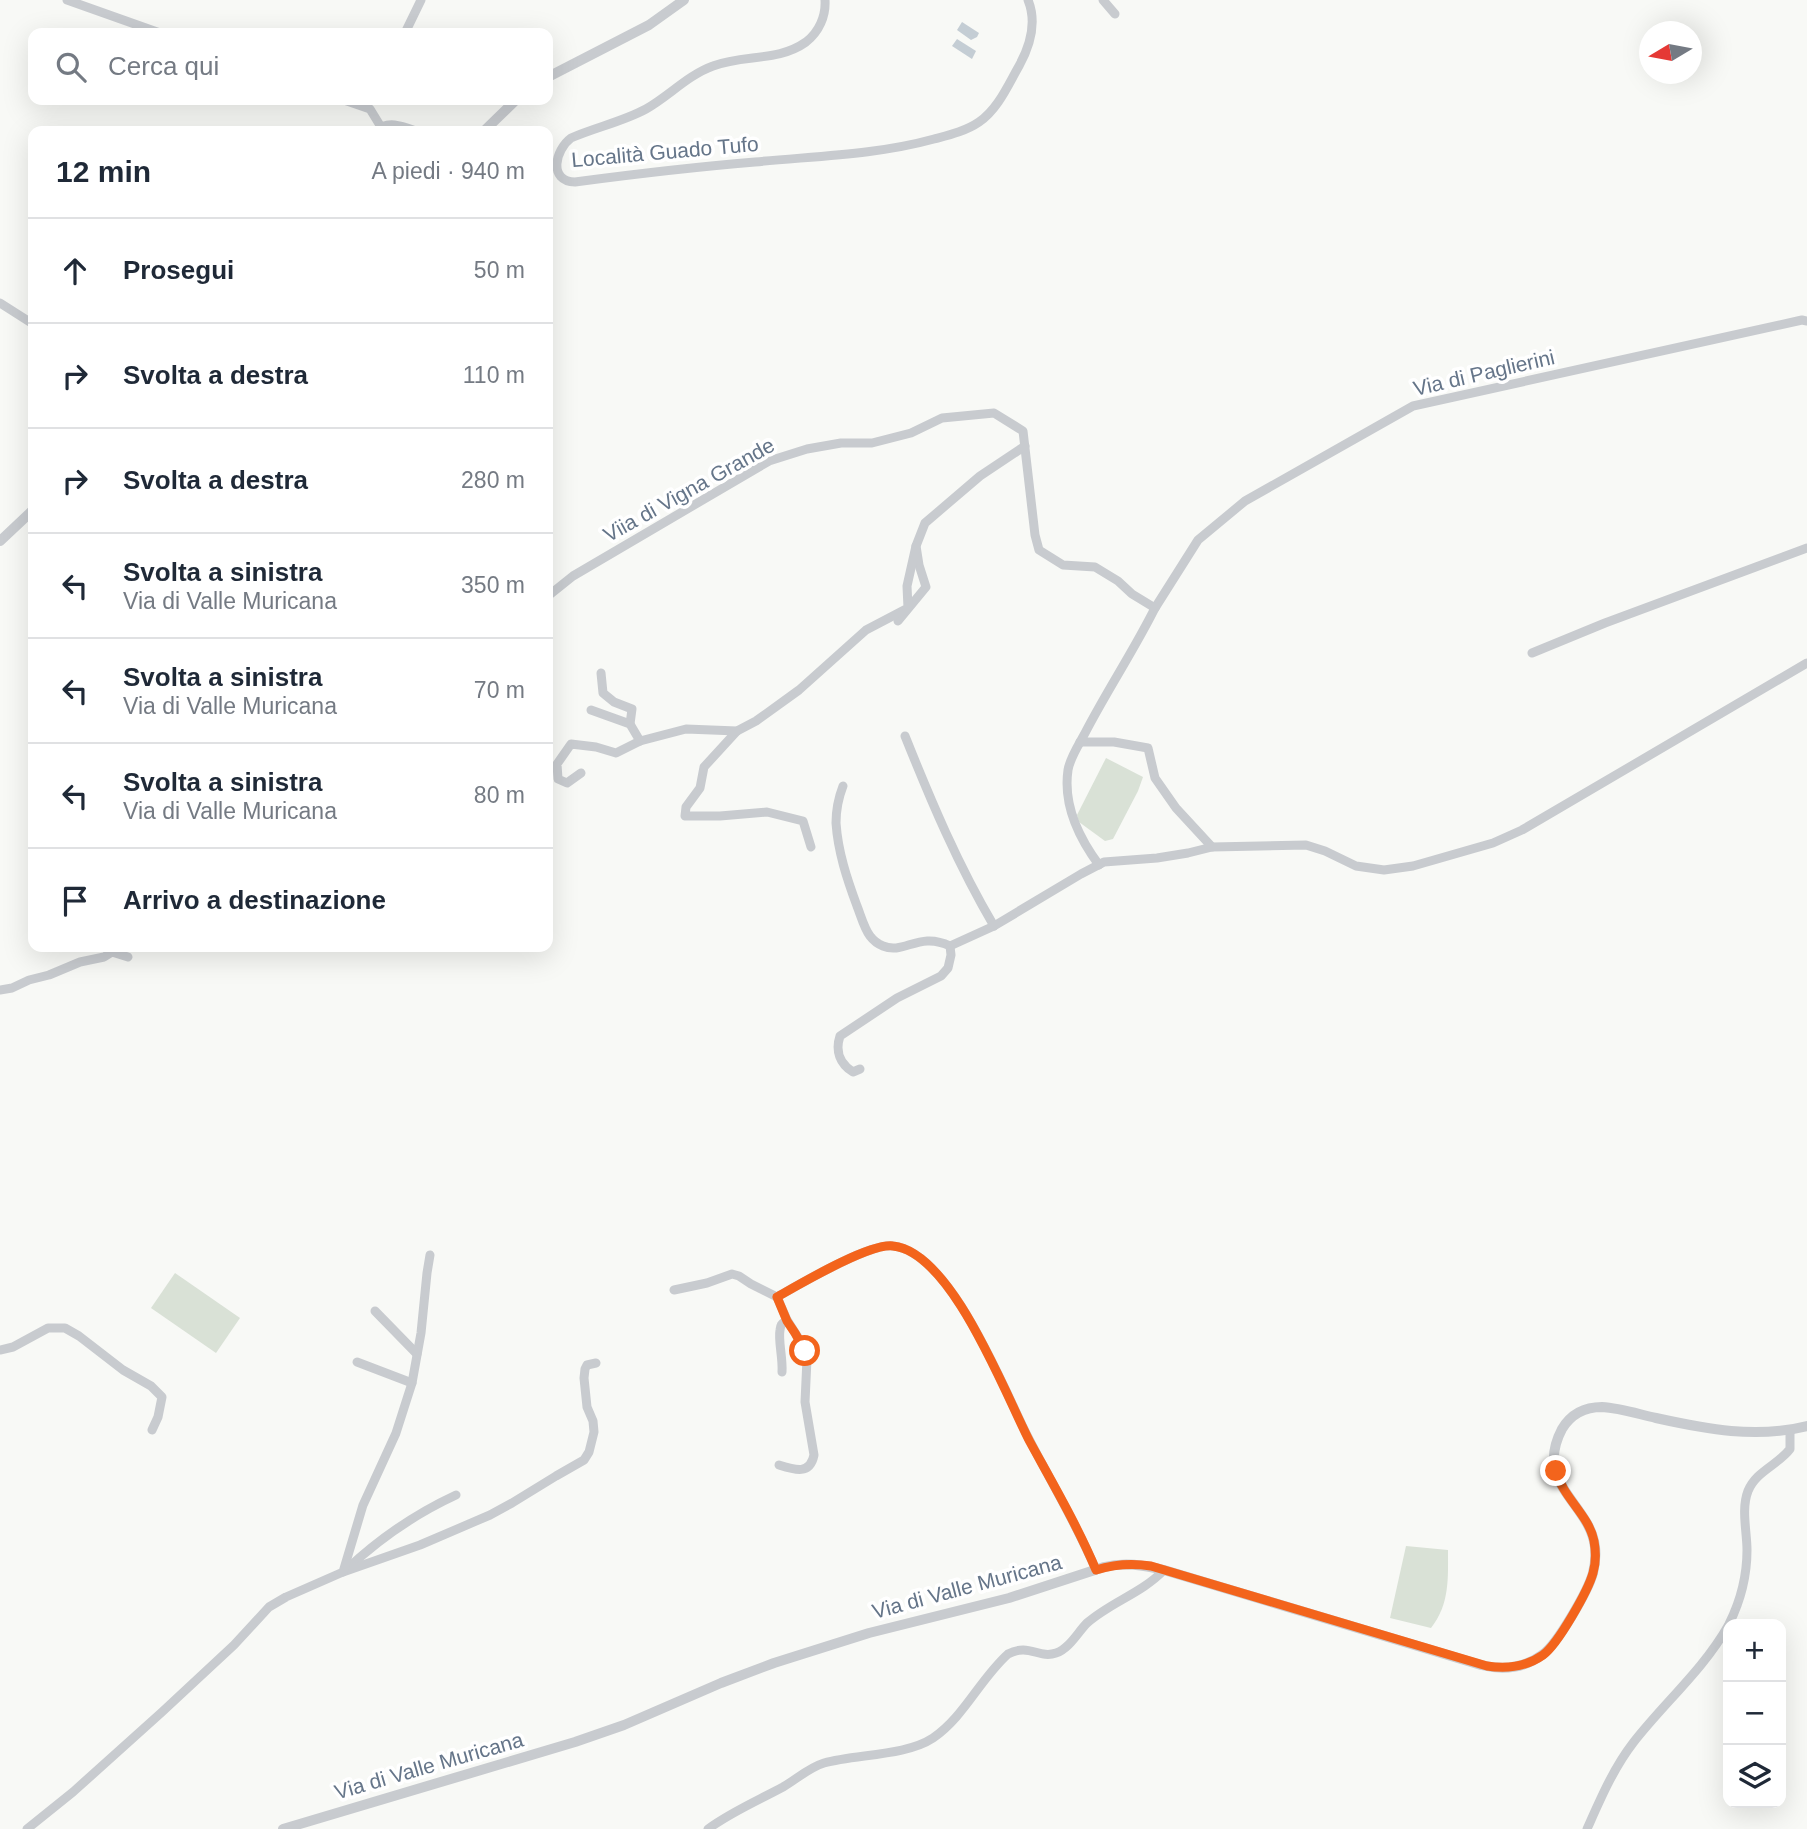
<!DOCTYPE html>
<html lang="it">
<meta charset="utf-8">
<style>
body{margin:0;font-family:Helvetica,sans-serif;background:#f2f2f3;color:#1f2937}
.controls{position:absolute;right:21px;bottom:21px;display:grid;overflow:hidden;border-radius:14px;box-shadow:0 7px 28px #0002}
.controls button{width:63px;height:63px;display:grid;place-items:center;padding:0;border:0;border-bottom:2px solid #e0e1e3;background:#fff;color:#1f2937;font:35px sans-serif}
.compass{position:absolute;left:1639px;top:21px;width:63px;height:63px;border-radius:50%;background:#fff;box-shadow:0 7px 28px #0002;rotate:260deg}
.stop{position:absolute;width:21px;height:21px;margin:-16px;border:5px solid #f3641c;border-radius:50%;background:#fff}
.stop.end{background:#f3641c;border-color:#fff;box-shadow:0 2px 7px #0008}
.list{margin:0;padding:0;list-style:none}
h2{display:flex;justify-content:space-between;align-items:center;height:91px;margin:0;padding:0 28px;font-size:30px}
h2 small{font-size:23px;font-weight:400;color:#747a83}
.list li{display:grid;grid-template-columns:46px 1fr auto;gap:21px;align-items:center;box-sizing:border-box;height:105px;padding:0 28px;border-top:2px solid #e0e1e3}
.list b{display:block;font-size:26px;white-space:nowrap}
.list p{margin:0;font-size:23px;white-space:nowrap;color:#747a83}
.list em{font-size:23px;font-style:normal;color:#747a83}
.icon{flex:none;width:38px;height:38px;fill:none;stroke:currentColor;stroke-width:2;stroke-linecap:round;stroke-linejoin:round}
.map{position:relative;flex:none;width:1807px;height:1829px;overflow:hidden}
.search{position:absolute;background:#fff;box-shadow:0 7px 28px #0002;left:28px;top:28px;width:525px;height:77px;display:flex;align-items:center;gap:18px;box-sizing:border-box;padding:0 24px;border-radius:14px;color:#747a83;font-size:26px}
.panel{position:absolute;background:#fff;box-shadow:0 7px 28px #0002;left:28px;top:126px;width:525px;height:826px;border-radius:14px}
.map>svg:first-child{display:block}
.green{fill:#d9e1d6}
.water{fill:#c4cdd4}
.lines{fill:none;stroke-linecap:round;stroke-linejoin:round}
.minor{stroke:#c8cbcf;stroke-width:9}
.tertiary{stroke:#c8cbcf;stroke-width:10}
.route{stroke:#f3641c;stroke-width:9}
.labels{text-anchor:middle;stroke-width:7;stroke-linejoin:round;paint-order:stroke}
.street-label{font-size:21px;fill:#657589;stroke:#fff}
</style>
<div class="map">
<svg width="1807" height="1829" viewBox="0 0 1807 1829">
<rect width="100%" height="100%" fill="#f8f9f6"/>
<g class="green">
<polygon points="1106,758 1143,777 1138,791 1113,839 1105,841 1079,822 1077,815"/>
<polygon points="175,1273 240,1318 216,1353 151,1308"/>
<path d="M1406 1546 1448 1550C1448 1578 1450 1604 1431 1628L1390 1618Z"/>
</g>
<g class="water">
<polygon points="962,22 979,33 977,37 971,40 957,30"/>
<polygon points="957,39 976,51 972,59 952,46"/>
</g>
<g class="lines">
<g class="minor">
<polyline points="67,0 160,33"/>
<path d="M825 0C826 16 819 32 806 42 778 62 744 54 713 66 688 75 669 96 646 109 622 122 596 127 571 138 555 150 548 181 575 182 635 174 695 167 755 162 815 156 876 155 934 139 949 135 966 131 979 122 998 109 1008 85 1019 66 1030 46 1037 22 1028 0"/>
<polyline points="1103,0 1115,14"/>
<polyline points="405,33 421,0"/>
<polyline points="344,100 370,109 381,127"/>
<polyline points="0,303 33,324"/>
<path d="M548 596 573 576 769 461 807 449 841 443H872L911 433 942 418 994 413 1023 431 1035 535 1039 550 1063 565 1095 567 1118 581 1132 594 1155 608C1133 652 1106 692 1084 735 1078 746 1070 758 1068 770 1063 804 1079 838 1099 865"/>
<polyline points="1155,608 1198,540 1245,501 1413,406 1802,320 1807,321"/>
<polyline points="898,621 926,587 919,565 916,546 925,523 980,476 1025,446"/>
<polyline points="1532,653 1605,623 1807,548"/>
<polyline points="601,673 603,693 614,702 632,709 630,724"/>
<polyline points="591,710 630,724 640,741"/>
<polyline points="737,731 704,767 700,788 686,807 685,816 720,816 767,812 803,821 811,847"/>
<path d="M905 736C931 801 958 865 994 926"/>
<polyline points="1080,742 1114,742 1148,748 1155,778 1176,808 1212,847"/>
<polyline points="581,773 567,783 558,779 557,764 571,744 596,747 616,753 640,741 686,729 737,731 756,721 799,690 866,630 908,608 907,586 916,546"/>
<path d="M843 786C838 799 836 809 836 823 838 852 847 879 857 906 861 916 864 928 870 936 873 940 878 944 883 946 904 955 919 931 950 946L951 955 948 968 941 976 897 998 840 1036C835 1051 840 1064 853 1072L860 1069"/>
<polyline points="950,946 994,926 1081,874 1104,862 1157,858 1188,853 1212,847 1306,845 1325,851 1356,866 1384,870 1413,866 1493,843 1522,830 1807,663"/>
<polyline points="0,990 12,988 29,980 49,975 80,962 104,957 112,952 128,957"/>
<path d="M674 1290 707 1283 732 1274 739 1276 751 1284 777 1297C800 1284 869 1243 893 1246 951 1252 1004 1390 1028 1437 1051 1482 1076 1523 1096 1570"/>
<path d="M777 1297 787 1320C782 1324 781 1323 780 1330 778 1341 783 1358 782 1372"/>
<polyline points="375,1311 417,1354"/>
<polyline points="0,1350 13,1347 48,1328 65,1328 79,1336 123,1370 151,1386 162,1397 158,1417 152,1430"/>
<polyline points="357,1362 412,1383"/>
<path d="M779 1465C795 1470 810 1475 814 1455L805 1402 807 1359 799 1339 787 1320"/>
<path d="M347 1569C380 1538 415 1514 456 1495"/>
<polyline points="343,1572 420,1545 490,1515 512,1503 556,1476 584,1460 589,1452 594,1432 593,1421 587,1407 584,1378 585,1369 587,1365 596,1363"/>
<path d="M1729 1624C1740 1602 1747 1575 1747 1550 1747 1532 1741 1509 1748 1491 1756 1471 1778 1465 1790 1449V1430"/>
<polyline points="27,1829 73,1792 162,1712 234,1645 269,1607 286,1597 343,1572 363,1505 396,1433 412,1383 421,1333 427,1273 430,1255"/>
<path d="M708 1829C731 1812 757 1801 783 1787 797 1779 808 1768 824 1763 856 1754 906 1756 933 1738 964 1717 980 1679 1008 1654 1029 1643 1039 1659 1056 1653 1069 1649 1078 1632 1087 1623 1111 1602 1142 1593 1164 1570"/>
<path d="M1587 1829C1600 1800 1613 1769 1633 1743 1664 1703 1703 1670 1728 1626"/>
</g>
<g class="tertiary">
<polyline points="548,77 649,25 684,0"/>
<path d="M377 131C387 121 401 126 414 131"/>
<polyline points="484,131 516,100"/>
<polyline points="0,541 33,510"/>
<path d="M283 1829 575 1742 624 1725 721 1683 774 1663 869 1633 1009 1598 1104 1567C1125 1562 1143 1565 1164 1570L1481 1665C1502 1670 1524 1668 1542 1655 1557 1645 1588 1591 1593 1573 1595 1565 1596 1556 1595 1547 1590 1503 1533 1484 1562 1429 1571 1414 1585 1407 1602 1407 1620 1408 1638 1414 1656 1418 1706 1429 1756 1439 1807 1426"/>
</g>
</g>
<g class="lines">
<path class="route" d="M805 1351 795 1333 787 1321 777 1297C800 1284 869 1243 893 1246 952 1252 1005 1394 1030 1442 1053 1484 1077 1525 1096 1570 1115 1564 1131 1563 1151 1566L1487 1666C1506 1669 1526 1667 1543 1655 1558 1644 1588 1591 1593 1573 1596 1563 1596 1552 1594 1541 1589 1515 1563 1498 1556 1471"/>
</g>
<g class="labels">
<g class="street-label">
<text transform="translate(665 152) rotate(-5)" y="7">Località Guado Tufo</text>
<text transform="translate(1484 373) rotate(-13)" y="7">Via di Paglierini</text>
<text transform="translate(689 490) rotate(-29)" y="7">Viia di Vigna Grande</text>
<text transform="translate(967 1587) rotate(-15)" y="7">Via di Valle Muricana</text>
<text transform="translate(429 1766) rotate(-16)" y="7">Via di Valle Muricana</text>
</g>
</g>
</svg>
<div class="controls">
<button>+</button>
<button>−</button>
<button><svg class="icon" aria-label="layers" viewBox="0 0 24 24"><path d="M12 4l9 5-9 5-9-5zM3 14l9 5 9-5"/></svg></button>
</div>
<svg class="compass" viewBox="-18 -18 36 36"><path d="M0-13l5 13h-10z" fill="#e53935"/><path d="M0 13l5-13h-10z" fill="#747a83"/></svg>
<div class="stop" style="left:805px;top:1351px"></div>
<div class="stop end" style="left:1556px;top:1471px"></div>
<div class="search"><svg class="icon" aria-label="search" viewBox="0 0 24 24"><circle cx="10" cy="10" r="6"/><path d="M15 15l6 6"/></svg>Cerca qui</div>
<section class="panel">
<h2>12 min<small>A piedi · 940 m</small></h2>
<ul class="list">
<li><svg class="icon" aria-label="ahead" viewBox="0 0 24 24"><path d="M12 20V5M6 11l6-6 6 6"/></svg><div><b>Prosegui</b></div><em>50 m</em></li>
<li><svg class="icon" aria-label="right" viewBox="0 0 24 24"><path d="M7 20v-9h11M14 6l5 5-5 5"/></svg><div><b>Svolta a destra</b></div><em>110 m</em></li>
<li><svg class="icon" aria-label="right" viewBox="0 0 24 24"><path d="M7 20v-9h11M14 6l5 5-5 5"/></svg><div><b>Svolta a destra</b></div><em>280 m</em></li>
<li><svg class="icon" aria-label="left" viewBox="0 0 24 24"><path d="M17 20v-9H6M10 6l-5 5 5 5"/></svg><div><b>Svolta a sinistra</b><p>Via di Valle Muricana</p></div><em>350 m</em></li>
<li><svg class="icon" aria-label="left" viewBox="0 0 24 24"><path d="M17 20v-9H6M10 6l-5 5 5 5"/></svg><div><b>Svolta a sinistra</b><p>Via di Valle Muricana</p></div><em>70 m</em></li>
<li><svg class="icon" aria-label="left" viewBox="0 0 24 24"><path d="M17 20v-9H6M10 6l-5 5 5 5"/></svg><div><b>Svolta a sinistra</b><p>Via di Valle Muricana</p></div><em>80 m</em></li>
<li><svg class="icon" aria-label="arrive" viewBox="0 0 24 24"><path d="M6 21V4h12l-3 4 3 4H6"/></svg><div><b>Arrivo a destinazione</b></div></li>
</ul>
</section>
</div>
